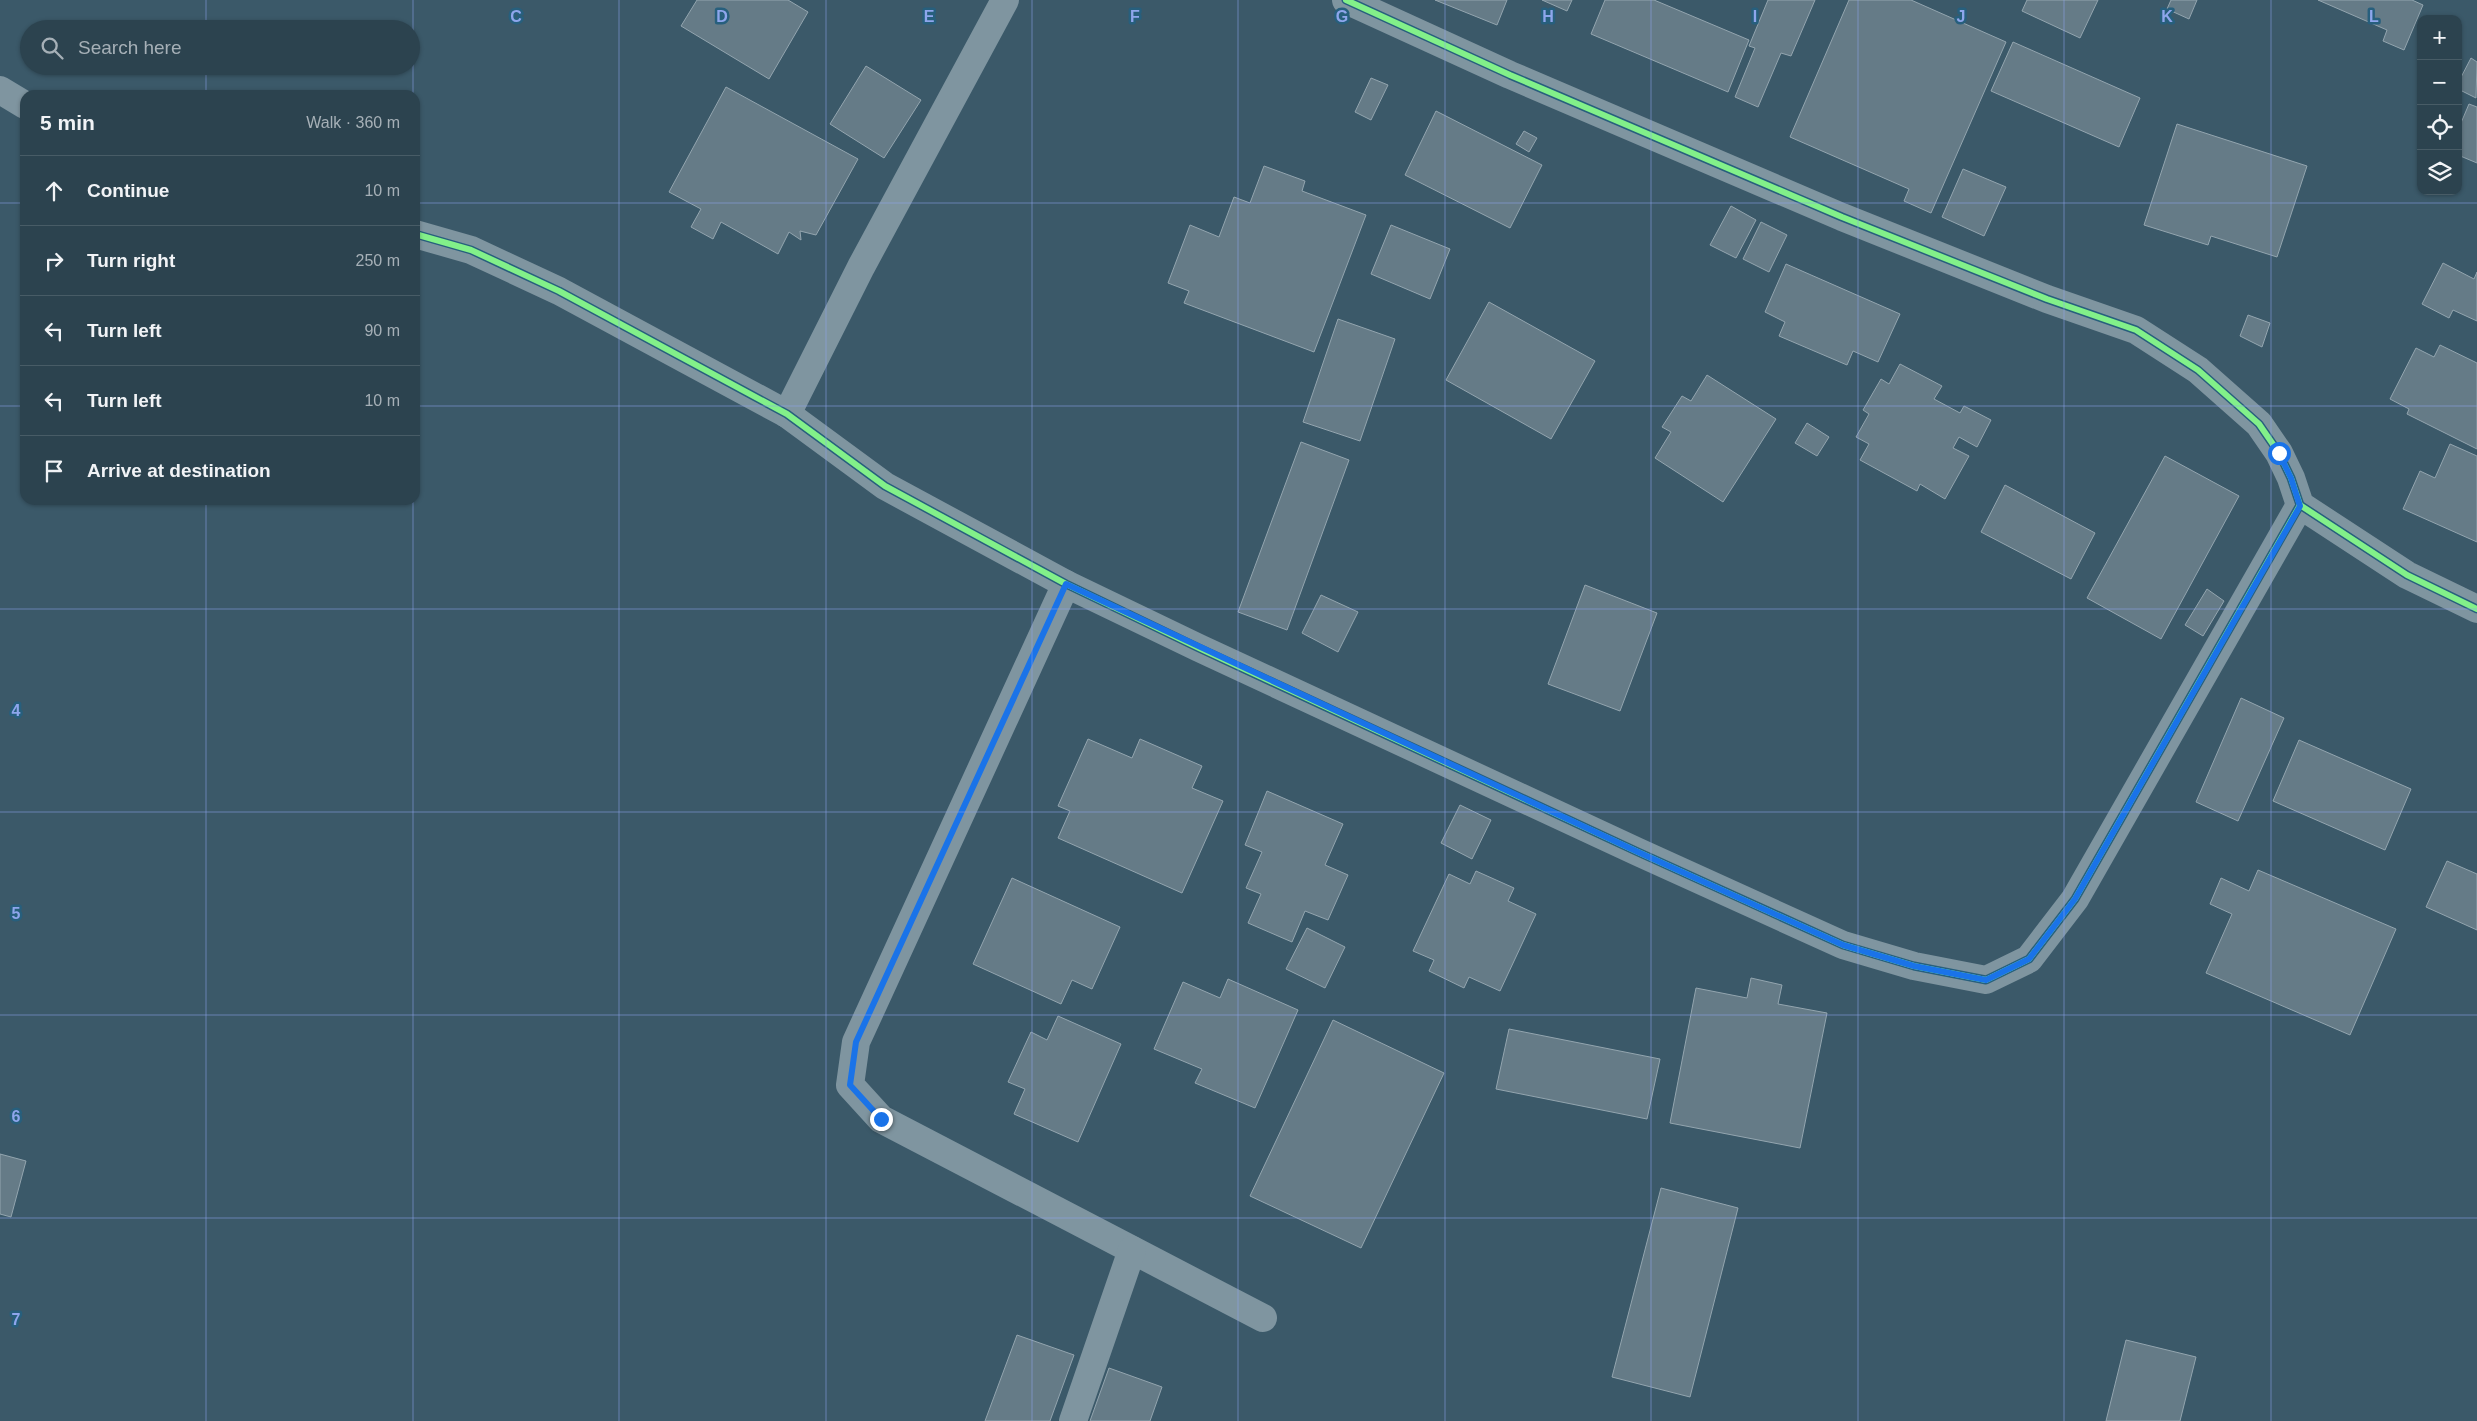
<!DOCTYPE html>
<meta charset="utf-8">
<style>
body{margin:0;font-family:Arial,sans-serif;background:#384e59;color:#f1f3f6}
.controls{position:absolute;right:15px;top:15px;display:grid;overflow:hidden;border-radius:10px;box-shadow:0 1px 4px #0004}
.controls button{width:45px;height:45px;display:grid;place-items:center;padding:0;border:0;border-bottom:1px solid #485c66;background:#2c434f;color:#f1f3f6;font:25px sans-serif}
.stop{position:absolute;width:15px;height:15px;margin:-11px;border:4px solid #1a73e8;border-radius:50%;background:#fff}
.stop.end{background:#1a73e8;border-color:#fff;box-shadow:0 1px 5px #0008}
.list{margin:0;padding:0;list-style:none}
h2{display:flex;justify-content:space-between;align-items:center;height:65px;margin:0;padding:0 20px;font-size:21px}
h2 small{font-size:16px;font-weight:400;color:#a6b0b7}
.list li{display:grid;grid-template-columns:32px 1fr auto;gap:15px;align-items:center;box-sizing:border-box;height:70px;padding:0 20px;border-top:1px solid #485c66}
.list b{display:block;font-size:19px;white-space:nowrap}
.list em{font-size:16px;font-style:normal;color:#a6b0b7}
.icon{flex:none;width:28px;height:28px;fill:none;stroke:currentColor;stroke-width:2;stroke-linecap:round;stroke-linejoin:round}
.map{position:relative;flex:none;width:2477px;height:1421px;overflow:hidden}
.search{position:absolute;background:#2c434f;box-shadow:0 1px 4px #0004;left:20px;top:20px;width:400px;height:55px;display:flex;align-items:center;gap:12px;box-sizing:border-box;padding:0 18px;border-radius:28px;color:#a6b0b7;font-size:19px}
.panel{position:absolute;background:#2c434f;box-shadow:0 1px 4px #0004;left:20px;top:90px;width:400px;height:415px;border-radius:15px}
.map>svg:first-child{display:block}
.building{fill:#657b87;stroke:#93a5af}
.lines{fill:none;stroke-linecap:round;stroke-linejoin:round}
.minor{stroke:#7f95a0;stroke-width:28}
.cycleway-casing{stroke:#275f7d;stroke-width:9}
.cycleway{stroke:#82f089;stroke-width:6}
.route{stroke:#1a73e8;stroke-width:6}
.grid{fill:none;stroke:#8ea6ec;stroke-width:1;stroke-opacity:0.55}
.grid-label{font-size:16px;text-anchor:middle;font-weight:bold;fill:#8ea6ec;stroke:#275f7d;stroke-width:5;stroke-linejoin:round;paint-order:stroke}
</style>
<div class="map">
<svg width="2477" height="1421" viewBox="0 0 2477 1421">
<rect width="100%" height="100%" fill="#3b5969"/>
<g class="building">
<polygon points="697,0 788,0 808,12 769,79 681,26"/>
<polygon points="1435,0 1507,0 1497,25"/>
<polygon points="1542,0 1572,0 1567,11"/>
<polygon points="1605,0 1654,0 1749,40 1728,92 1591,34"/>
<polygon points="1768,0 1815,0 1791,56 1781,53 1758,107 1735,97 1755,48 1749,46"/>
<polygon points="1849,0 1911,0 2006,42 1931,213 1904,201 1909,189 1790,137"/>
<polygon points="2027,0 2098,0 2080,38 2022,11"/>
<polygon points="2171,0 2197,0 2189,19 2167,9"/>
<polygon points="2318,0 2412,0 2423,5 2404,50 2383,41 2387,30"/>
<polygon points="2013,42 2140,98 2119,147 1991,91"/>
<polygon points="2471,58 2477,62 2476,98 2458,89 2458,83"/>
<polygon points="866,66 921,100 884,158 830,124"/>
<polygon points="1371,78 1388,85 1371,120 1355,112"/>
<polygon points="726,87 858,159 816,235 800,231 801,240 789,232 778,254 721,222 713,239 691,227 701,209 669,192"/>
<polygon points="2469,104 2477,107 2477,163 2458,155 2458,130"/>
<polygon points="1436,111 1542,165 1510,228 1405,175"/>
<polygon points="2177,124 2307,166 2277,257 2211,236 2208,245 2144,225"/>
<polygon points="1524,131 1537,138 1529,152 1516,144"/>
<polygon points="1264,166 1305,181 1302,191 1366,215 1314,352 1184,303 1189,291 1168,283 1190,225 1219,237 1234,197 1250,203"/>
<polygon points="1963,169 2006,187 1984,236 1942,217"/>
<polygon points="1731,206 1756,220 1736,258 1710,245"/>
<polygon points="1761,222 1787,235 1769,272 1743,259"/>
<polygon points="1391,225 1450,249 1430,299 1371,274"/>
<polygon points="2443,263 2474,279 2477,272 2477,321 2453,310 2449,318 2422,304"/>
<polygon points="1786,264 1900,314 1878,362 1853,351 1847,365 1779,336 1785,322 1765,312"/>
<polygon points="1489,302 1595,361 1551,439 1446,380"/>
<polygon points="2248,315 2270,323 2262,347 2240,336"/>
<polygon points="1338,319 1395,339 1360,441 1303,422"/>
<polygon points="2440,345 2477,363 2477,449 2407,414 2409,409 2390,399 2416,348 2434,357"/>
<polygon points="1900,364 1942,386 1934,399 1960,413 1964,406 1991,420 1977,447 1959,437 1953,448 1969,456 1945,499 1920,484 1917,491 1860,460 1869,444 1856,437 1869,414 1863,410 1881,379 1889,384"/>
<polygon points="1707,375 1776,419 1723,502 1655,458 1671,432 1662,427 1682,396 1691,401"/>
<polygon points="1807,423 1829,437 1817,456 1795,443"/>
<polygon points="1301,442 1349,460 1287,630 1238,612"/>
<polygon points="2450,444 2477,456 2477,542 2403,509 2420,471 2435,478"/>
<polygon points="2165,456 2239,496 2161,639 2087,598"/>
<polygon points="2005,485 2095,533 2071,579 1981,532"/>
<polygon points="1585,585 1657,613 1620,711 1548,684"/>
<polygon points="2207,589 2224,601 2203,636 2185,625"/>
<polygon points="1321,595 1358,612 1338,652 1302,633"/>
<polygon points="2241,698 2284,718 2238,821 2196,802"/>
<polygon points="1088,739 1132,758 1140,739 1202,766 1192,788 1223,801 1182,893 1058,838 1070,811 1058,806"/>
<polygon points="2299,740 2411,789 2385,850 2273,801"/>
<polygon points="1267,791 1343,824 1325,865 1348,875 1328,920 1305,911 1292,942 1248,923 1261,894 1246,888 1262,852 1245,845"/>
<polygon points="1460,805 1491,820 1472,859 1441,843"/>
<polygon points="2447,861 2477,874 2477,930 2426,907"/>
<polygon points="2258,870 2396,929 2350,1035 2206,973 2232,914 2210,904 2221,878 2249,891"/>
<polygon points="1476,871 1514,888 1508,901 1536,914 1500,991 1469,977 1464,988 1429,971 1434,960 1413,951 1449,874 1470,884"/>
<polygon points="1012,878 1120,927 1092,989 1072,980 1061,1004 973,964"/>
<polygon points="1307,928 1345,947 1325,988 1286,969"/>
<polygon points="1751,978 1782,985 1778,1004 1827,1013 1800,1148 1670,1123 1696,988 1747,998"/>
<polygon points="1228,979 1298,1010 1255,1108 1195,1083 1202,1069 1154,1049 1183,982 1220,998"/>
<polygon points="1058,1016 1121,1044 1078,1142 1014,1114 1025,1089 1008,1082 1031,1032 1047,1040"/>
<polygon points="1333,1020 1444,1073 1361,1248 1250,1196"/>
<polygon points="1509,1029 1660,1059 1647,1119 1496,1089"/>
<polygon points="0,1154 26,1161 11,1217 0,1214"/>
<polygon points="1661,1188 1738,1208 1690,1397 1612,1377"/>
<polygon points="1017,1335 1074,1355 1050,1421 985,1421"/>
<polygon points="2126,1340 2196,1357 2180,1421 2106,1421"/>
<polygon points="1109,1368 1162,1387 1150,1421 1090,1421"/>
</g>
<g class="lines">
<g class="minor">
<polyline points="1346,0 1510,75 1842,217 2047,299 2136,330 2198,370 2259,424 2279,453 2291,478 2300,505 2407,575 2477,609"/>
<polyline points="0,90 25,105"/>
<polyline points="415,234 471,250 559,291 787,414 885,486 1066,584 1199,648 1638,852 1843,945 1914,966 1986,980 2029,959 2075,899 2300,505"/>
<polyline points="787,414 861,267 1005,0"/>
<polyline points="1066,584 856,1042 850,1085 881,1119 1263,1318"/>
<polyline points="1073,1421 1132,1250"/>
</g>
<defs>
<g id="cycleway">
<polyline points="1346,0 1510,75 1842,217 2047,299 2136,330 2198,370 2259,424 2279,453 2291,478 2300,505 2407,575 2477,609"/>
<polyline points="415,234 471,250 559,291 787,414 885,486 1066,584 1199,648 1638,852 1843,945 1914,966 1986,980 2029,959 2075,899 2300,505"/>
</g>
</defs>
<use href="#cycleway" class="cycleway-casing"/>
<use href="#cycleway" class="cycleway"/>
</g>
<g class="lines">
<polyline class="route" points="881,1119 850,1085 856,1042 1066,584 1638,852 1843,945 1914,966 1986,980 2029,959 2075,899 2300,506 2291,478 2279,453"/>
</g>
<path class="grid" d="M206 0V29M413 0V95M619 0V1421M826 0V1421M1032 0V1421M1238 0V1421M1445 0V1421M1651 0V1421M1858 0V1421M2064 0V1421M2271 0V1421M206 66V95M0 203H25M415 203H2477M0 406H25M415 406H2477M206 500V1421M413 500V1421M0 609H2477M0 812H2477M0 1015H2477M0 1218H2477"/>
<g class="grid-label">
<text x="516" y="22">C</text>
<text x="722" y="22">D</text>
<text x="929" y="22">E</text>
<text x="1135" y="22">F</text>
<text x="1342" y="22">G</text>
<text x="1548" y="22">H</text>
<text x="1755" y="22">I</text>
<text x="1961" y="22">J</text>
<text x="2167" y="22">K</text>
<text x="2374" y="22">L</text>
<text x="16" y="716">4</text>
<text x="16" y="919">5</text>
<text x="16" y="1122">6</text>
<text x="16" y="1325">7</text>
</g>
</svg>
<div class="controls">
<button>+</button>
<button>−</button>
<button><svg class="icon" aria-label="locate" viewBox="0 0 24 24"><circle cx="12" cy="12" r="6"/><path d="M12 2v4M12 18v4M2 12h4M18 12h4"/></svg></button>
<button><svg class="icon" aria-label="layers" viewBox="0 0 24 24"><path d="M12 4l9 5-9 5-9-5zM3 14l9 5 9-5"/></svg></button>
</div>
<div class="stop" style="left:2279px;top:453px"></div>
<div class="stop end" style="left:881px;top:1119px"></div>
<div class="search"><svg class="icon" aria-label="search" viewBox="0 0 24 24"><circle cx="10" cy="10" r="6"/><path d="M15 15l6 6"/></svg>Search here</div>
<section class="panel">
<h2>5 min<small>Walk · 360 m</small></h2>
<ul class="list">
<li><svg class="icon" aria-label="ahead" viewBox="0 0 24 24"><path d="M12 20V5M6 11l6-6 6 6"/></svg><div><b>Continue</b></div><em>10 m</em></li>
<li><svg class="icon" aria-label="right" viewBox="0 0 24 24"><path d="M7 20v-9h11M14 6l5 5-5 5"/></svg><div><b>Turn right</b></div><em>250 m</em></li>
<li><svg class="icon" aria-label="left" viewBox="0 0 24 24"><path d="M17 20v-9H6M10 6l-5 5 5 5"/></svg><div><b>Turn left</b></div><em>90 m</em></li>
<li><svg class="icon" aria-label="left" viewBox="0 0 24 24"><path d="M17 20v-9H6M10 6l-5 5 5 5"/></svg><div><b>Turn left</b></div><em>10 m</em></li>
<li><svg class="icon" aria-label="arrive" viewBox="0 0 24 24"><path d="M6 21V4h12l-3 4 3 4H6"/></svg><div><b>Arrive at destination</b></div></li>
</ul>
</section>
</div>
